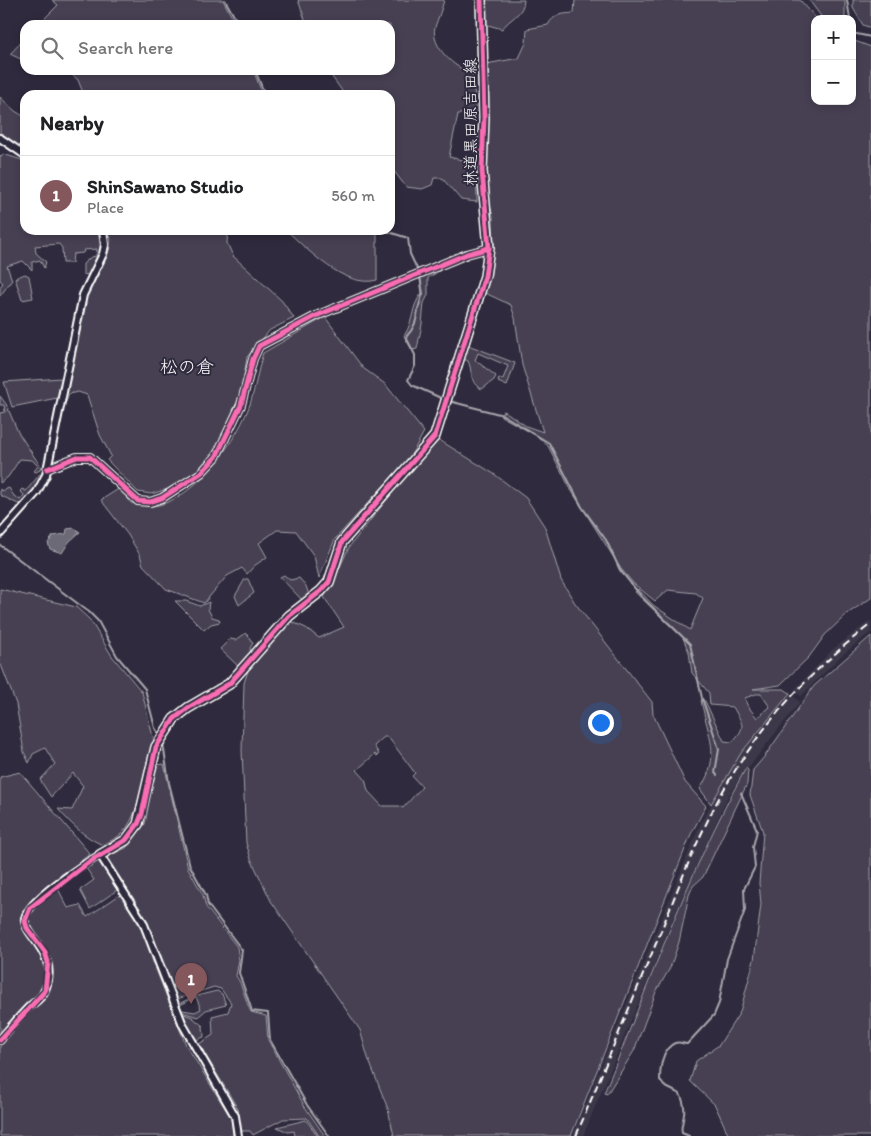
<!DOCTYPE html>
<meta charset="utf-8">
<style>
body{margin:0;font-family:Itim,"Klee One",sans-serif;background:#f2f2f2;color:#202124}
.controls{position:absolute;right:15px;top:15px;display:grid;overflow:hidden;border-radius:10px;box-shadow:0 2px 8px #0003}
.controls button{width:45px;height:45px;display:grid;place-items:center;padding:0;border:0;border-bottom:1px solid #e0e0e0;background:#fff;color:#202124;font:25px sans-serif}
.you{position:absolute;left:600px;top:722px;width:18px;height:18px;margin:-12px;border:4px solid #fff;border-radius:50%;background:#1a73e8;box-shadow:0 0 0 8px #1a73e833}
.badge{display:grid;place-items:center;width:32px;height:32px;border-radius:50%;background:#84575d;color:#fff;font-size:16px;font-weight:700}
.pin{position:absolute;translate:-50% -41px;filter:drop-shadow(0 1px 2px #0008)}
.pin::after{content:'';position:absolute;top:26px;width:18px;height:15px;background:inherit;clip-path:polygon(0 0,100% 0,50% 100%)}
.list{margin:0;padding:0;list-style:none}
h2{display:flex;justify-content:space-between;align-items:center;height:65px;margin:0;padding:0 20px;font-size:21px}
h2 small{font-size:16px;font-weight:400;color:#757577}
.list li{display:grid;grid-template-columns:32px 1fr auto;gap:15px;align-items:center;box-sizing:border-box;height:80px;padding:0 20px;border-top:1px solid #e0e0e0}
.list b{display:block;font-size:19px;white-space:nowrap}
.list p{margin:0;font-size:16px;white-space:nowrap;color:#757577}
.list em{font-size:16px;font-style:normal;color:#757577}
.icon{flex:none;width:28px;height:28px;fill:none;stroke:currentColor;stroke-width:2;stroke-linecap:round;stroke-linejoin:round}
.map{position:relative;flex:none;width:871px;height:1136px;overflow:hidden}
.search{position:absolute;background:#fff;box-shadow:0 2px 8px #0003;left:20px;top:20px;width:375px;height:55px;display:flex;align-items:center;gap:12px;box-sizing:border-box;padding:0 18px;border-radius:15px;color:#757577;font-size:19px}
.panel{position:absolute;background:#fff;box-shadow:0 2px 8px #0003;left:20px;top:90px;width:375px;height:145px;border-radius:15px}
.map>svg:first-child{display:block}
.built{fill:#3c3749}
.green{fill:#464152;stroke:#a2a0a8;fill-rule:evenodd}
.water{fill:#6d6a77;stroke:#a7a6ad}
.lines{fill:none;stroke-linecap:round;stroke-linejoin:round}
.stream{stroke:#a7a6ad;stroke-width:2}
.street-casing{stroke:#fff;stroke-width:10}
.secondary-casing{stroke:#fff;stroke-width:12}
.street{stroke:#2f2a3d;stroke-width:6}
.secondary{stroke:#2f2a3d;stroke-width:9}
.rail{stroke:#fff;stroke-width:2;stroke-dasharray:8 4;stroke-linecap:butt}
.cycleway-casing{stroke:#2f2a3d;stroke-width:8}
.cycleway{stroke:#f96db3;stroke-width:5}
.labels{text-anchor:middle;stroke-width:4;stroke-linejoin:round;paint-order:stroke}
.street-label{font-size:16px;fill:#fff;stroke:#2f2a3d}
.neighbourhood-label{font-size:18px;fill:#fff;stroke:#2f2a3d}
</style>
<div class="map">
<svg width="871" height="1136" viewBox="0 0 871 1136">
<rect width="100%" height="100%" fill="#2f2a3d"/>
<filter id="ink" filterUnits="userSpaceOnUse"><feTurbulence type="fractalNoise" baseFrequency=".02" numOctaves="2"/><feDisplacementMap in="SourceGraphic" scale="10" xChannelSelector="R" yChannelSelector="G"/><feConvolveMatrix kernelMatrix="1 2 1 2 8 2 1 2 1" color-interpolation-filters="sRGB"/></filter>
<g filter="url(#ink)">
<g class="built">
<polygon points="871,620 871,632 841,656 801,696 794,690 833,649"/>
<polygon points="790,693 800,702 748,768 746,768 727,798 681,900 583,1136 573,1136 701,822 741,753"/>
</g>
<g class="green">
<polygon points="52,0 223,0 236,25 38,25 58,5"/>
<path d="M298 0H444C442 9 438 18 435 27 430 46 455 69 472 73L477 114H458L449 157 476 163 477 202 461 200 442 178H434L432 185 422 189 406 187 390 166V95H345L327 70H390V25H307Z"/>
<path d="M484 0H524C524 14 509 19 502 29L485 24Z"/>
<path d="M575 0H800L817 19H815V101H852V40L871 47V598L847 614 825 635 809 657 780 685 753 689H784L790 693 741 753 711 804 700 789C722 755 708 737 701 700L705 701 724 741 732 742C747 726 743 725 733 707L710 705 709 693 692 673 689 652 683 638 635 592 638 589 653 605 690 630 703 598 696 593 668 590 655 601 634 584 621 569 571 490 548 446 537 436 501 416 503 411 506 412 526 426 543 432 522 365 515 318 511 305 485 293 494 245 493 216 486 192V64L519 58 526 43 527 29 548 25C554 14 562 14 574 13ZM756 694H761L770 707 757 718 747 705 745 698Z"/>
<polygon points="809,0 845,0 845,18 823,19"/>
<polygon points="853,0 871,0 871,28 863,25 853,8"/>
<polygon points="25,38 25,61 10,54"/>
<polygon points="253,70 263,95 84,95 78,80 68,71"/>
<polygon points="0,97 15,111 25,117 25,142 19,147 0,135"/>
<path d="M3 154 25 161V230H98C103 249 100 260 88 275L83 274V264L91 257 96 256 97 249 84 250 83 253 73 254 72 263H63L62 248 59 244 35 246 36 253 46 262 44 268 40 260 32 262V270L23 261 7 266 12 280 0 296V287L3 283 0 280V157Z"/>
<path d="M109 230H228L227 243 233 256 282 301 294 318 270 330 247 357 242 391 216 448 197 471 168 489 151 494 138 492 107 460 111 456 100 435 87 395 78 392 69 394 66 402 61 400C66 382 72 365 76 347 80 331 79 309 87 294 95 278 117 249 109 230Z"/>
<path d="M286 230H374L377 234V280C345 289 307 249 286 230Z"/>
<path d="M452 263 428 278V295L424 303 422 324 417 349 412 350 404 336C415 319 410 308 422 293L420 280 422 275Z"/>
<polygon points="25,274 29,276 33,298 22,300 15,278"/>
<path d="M325 317 363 368 385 384 424 432 410 457 335 539 319 578 314 556 296 531 277 530 259 543 267 557 254 566 247 574 242 568 227 576 204 603 166 589 143 565 140 555 128 535 101 500 120 488 131 503C138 504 147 507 153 506 194 502 240 437 251 401 256 385 258 369 263 353Z"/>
<path d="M468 345 515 363 507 386 498 382 499 378 503 379 508 366 478 353 475 360 496 376 494 380 482 389C469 384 473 371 468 361L464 359Z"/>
<polygon points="61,378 57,398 12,407 4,382"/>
<polygon points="0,396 6,404 18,432 41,467 40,470 36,472 34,471 38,466 32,460 20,459 8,477 0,483 0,413 5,412 4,405 0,405"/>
<path d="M436 438 494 474 526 498 545 527 561 580 575 603 652 702 653 714 685 782 706 806 691 834 571 1136H394L388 1109 368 1058 360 1030 271 901 251 859 246 843 242 750 244 683 248 671 290 621 306 628 319 638 344 627 324 597 336 576 349 547ZM384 737H388L415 773 412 776 422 787 403 808 399 806H382L368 791 365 779 357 770 375 754 377 756 379 754 374 746Z"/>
<path d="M40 474 42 475C39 485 30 500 20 505L0 495V489L2 491 9 488 14 496 20 500 24 495 20 491 22 489 26 491Z"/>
<polygon points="284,575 290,580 299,578 306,586 309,595 302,600 280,577"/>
<polygon points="245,579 248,579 254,593 239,605 235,596"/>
<path d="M0 589 76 607 90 620 112 656 142 692 154 741C142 767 142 817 120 835 115 839 108 842 103 845 84 837 71 824 58 809L72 810 83 786 73 773 51 797 40 780 55 764 45 748 33 754 29 763 24 752 16 704 0 662Z"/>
<polygon points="175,601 186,601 200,606 209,602 208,609 212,617 219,619 220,622 211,624 204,630"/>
<polygon points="246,633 253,643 250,648 251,654 238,666 220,649 230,639 236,640"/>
<polygon points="871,636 871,1136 729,1136 715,1105 690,1081 696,1061 719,1045 740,1012 754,960 761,904 759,883 763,832 750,795 753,770 765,756 814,686"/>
<path d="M164 764 188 868 203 895 206 907 237 947 239 960 236 976C242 983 246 1003 251 1012L266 1016 268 1040 305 1107 325 1136H319L307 1118 283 1119 253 1135 250 1131H241L238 1109 199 1044 213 1035 212 1016 228 1012 231 1003 221 989 214 987 177 999 147 922 106 857 126 848 145 824 156 765Z"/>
<path d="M746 768 748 770 747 784 703 877 693 886 689 895 679 942 670 968 656 992 634 1051 607 1094 604 1093C649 985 688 872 746 768Z"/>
<polygon points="20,772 90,854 54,881 68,908 80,905 87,917 121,894 141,924 153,962 186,1045 231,1118 233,1136 203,1134 200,1136 0,1136 0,777"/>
<polygon points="99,860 103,860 120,888 90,909 80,890 94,880 86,868"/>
<path d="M217 991 222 994 226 1005 206 1010 198 1017 179 1011 177 1005 192 997ZM196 997 201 1009 195 1012 182 1010 180 1005Z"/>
<polygon points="184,1014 192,1017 203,1026 204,1037 193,1041 181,1015"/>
<polygon points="306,1120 318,1136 295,1136 294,1131 288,1132 277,1127"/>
</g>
<polygon class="water" points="74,528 80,532 69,542 62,553 50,549 48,543 53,536 66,534 67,529"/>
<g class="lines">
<g class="stream">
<polyline points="225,0 239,25"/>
<polyline points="847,0 850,19"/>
<polyline points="852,33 871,37"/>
<polyline points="255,70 265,95"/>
<polyline points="382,230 408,238 410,254 418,271"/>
<path d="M420 276 423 294C415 310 421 321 406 337L415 355V366L408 380 412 385 443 399"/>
<polyline points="449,401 503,415 549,443 582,507 606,540 620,570 642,597 690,644 702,698 719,749 715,773 717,775"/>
<polyline points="0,545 89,612 98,621 117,656 145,689 155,728 160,736"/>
<polyline points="163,743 169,783 190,866 206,895 208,905 242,950 239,973 252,1011 268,1013 270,1040 307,1105 329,1136"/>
<path d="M689 1136 682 1133C679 1122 690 1115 680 1094L664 1086 660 1080C660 1069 662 1048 675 1043 680 1041 683 1044 687 1044L714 1015 719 1003 727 959 745 910 744 889 755 867 753 847 757 830 741 793"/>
</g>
<defs>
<g id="street">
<polyline points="0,138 25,155"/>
<polyline points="47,469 77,457 90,457 138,501 150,502 162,498 201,473 216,457 241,405 253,359 259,346 316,316 467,254 489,248"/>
<polyline points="0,534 37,492 46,475 83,295 103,254 105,245 103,230"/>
<path d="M0 1040C9 1029 18 1018 28 1008 33 1003 41 999 44 992 62 954 22 935 25 918 29 899 83 865 100 855L143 922 183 1025 235 1116 238 1136"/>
</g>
<polyline id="secondary" points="100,855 126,840 138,824 156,747 174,719 188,708 229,684 289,616 321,591 329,582 342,542 435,436 485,276 489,248 482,171 484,118 481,0"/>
</defs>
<use href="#street" class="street-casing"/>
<use href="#secondary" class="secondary-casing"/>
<use href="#street" class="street"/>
<use href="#secondary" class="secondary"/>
<path class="rail" d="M576 1136C603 1071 630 1006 657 941 673 901 688 861 707 822 744 743 802 677 871 624"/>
<defs>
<g id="cycleway">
<polyline points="47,469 77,457 90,457 138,501 150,502 162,498 201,473 216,457 241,405 253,359 259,346 316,316 467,254 489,248"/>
<polyline points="0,1040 45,991 48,962 45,952 27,928 25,921 30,908 89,862 126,840 138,824 142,814 156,747 174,719 188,708 229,684 289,616 321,591 329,582 342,542 435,436 485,276 489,248 482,171 484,118 481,0"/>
</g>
</defs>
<use href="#cycleway" class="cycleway-casing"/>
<use href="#cycleway" class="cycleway"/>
</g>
</g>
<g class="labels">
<g class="street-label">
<text transform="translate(470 122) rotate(-90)" y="6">林道黒田原吉田線</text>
</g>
<g class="neighbourhood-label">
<text x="187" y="373">松の倉</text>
</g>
</g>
</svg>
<div class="controls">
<button>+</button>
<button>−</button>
</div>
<div class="you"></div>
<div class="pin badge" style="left:191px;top:1004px">1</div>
<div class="search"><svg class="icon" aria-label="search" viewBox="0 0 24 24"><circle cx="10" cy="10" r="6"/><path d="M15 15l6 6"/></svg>Search here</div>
<section class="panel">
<h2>Nearby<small></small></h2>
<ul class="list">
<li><span class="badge">1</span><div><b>ShinSawano Studio</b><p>Place</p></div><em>560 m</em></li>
</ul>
</section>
</div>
